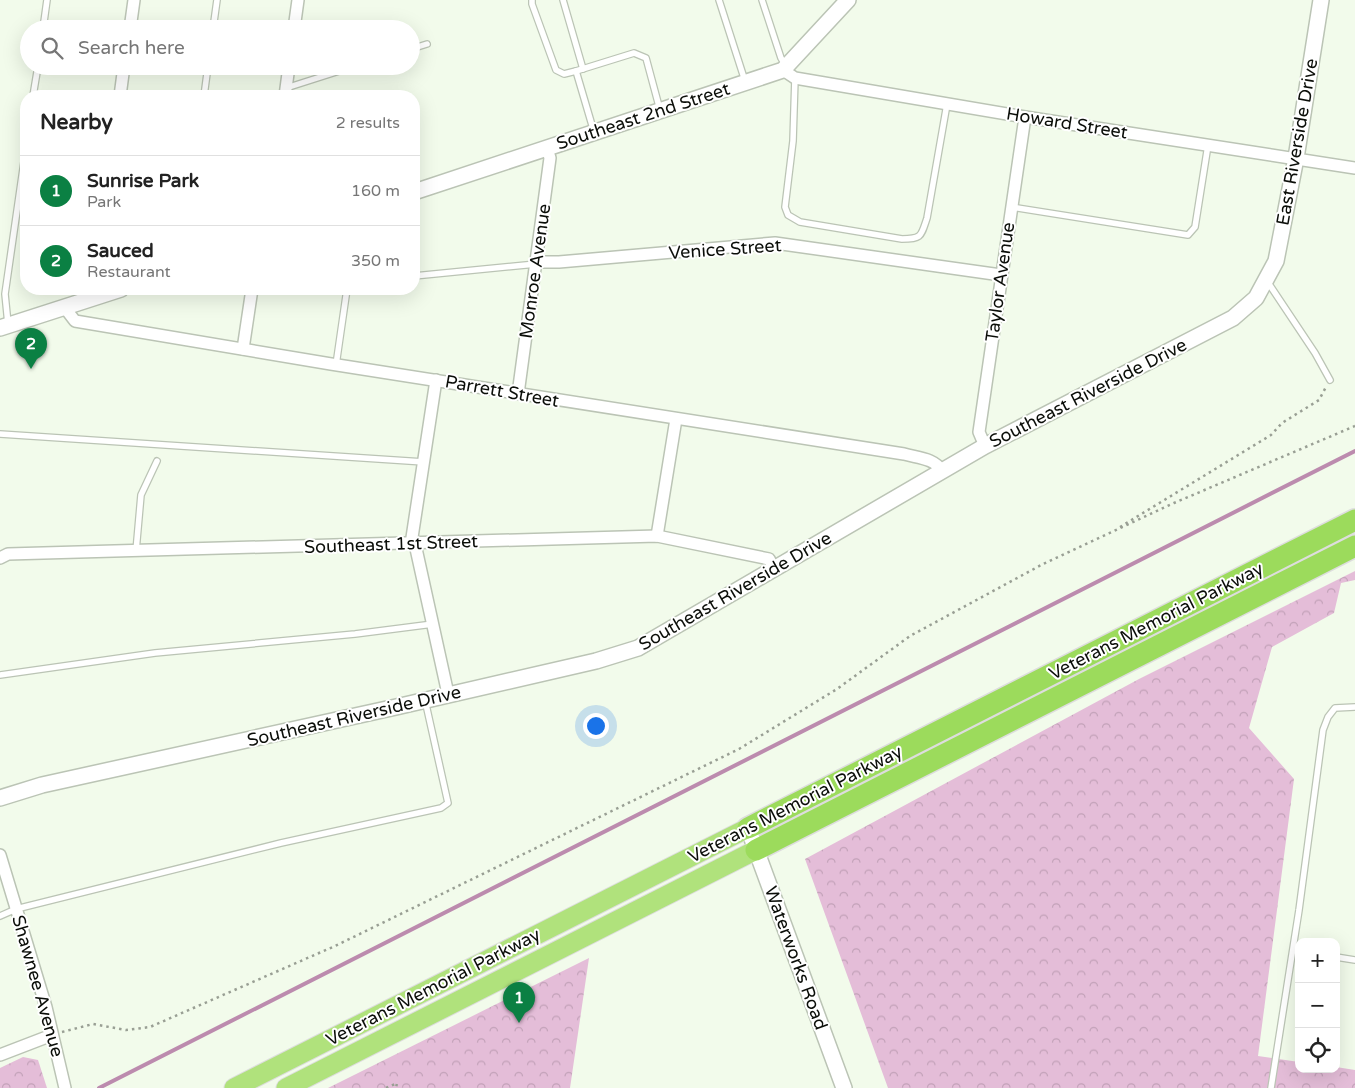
<!DOCTYPE html>
<meta charset="utf-8">
<style>
body{margin:0;font-family:"Varela Round",sans-serif;background:#f2f2f2;color:#222}
.controls{position:absolute;right:15px;bottom:15px;display:grid;overflow:hidden;border-radius:10px;box-shadow:0 5px 20px #0002}
.controls button{width:45px;height:45px;display:grid;place-items:center;padding:0;border:0;border-bottom:1px solid #e0e0e0;background:#fff;color:#222;font:25px sans-serif}
.you{position:absolute;left:595px;top:725px;width:18px;height:18px;margin:-12px;border:4px solid #fff;border-radius:50%;background:#1a73e8;box-shadow:0 0 0 8px #1a73e833}
.badge{display:grid;place-items:center;width:32px;height:32px;border-radius:50%;background:#0b8043;color:#fff;font-size:16px;font-weight:700}
.pin{position:absolute;translate:-50% -41px;filter:drop-shadow(0 1px 2px #0008)}
.pin::after{content:'';position:absolute;top:26px;width:18px;height:15px;background:inherit;clip-path:polygon(0 0,100% 0,50% 100%)}
.list{margin:0;padding:0;list-style:none}
h2{display:flex;justify-content:space-between;align-items:center;height:65px;margin:0;padding:0 20px;font-size:21px}
h2 small{font-size:16px;font-weight:400;color:#767676}
.list li{display:grid;grid-template-columns:32px 1fr auto;gap:15px;align-items:center;box-sizing:border-box;height:70px;padding:0 20px;border-top:1px solid #e0e0e0}
.list b{display:block;font-size:19px;white-space:nowrap}
.list p{margin:0;font-size:16px;white-space:nowrap;color:#767676}
.list em{font-size:16px;font-style:normal;color:#767676}
.icon{flex:none;width:28px;height:28px;fill:none;stroke:currentColor;stroke-width:2;stroke-linecap:round;stroke-linejoin:round}
.map{position:relative;flex:none;width:1355px;height:1088px;overflow:hidden}
.search{position:absolute;background:#fff;box-shadow:0 5px 20px #0002;left:20px;top:20px;width:400px;height:55px;display:flex;align-items:center;gap:12px;box-sizing:border-box;padding:0 18px;border-radius:28px;color:#767676;font-size:19px}
.panel{position:absolute;background:#fff;box-shadow:0 5px 20px #0002;left:20px;top:90px;width:400px;height:205px;border-radius:20px}
.map>svg:first-child{display:block}
.forest{fill:url(#forest-crowns)}
.lines{fill:none;stroke-linecap:round;stroke-linejoin:round}
.stream{stroke:#bc8bae;stroke-width:4}
.service-casing{stroke:#bbc4b5;stroke-width:8}
.minor-casing{stroke:#bbc4b5;stroke-width:14}
.tertiary-casing{stroke:#bbc4b5;stroke-width:18}
.trunk-casing{stroke:#ddd;stroke-width:21}
.motorway-casing{stroke:#ddd;stroke-width:24}
.path{stroke:#999f94;stroke-width:2.5;stroke-dasharray:2.5 4;stroke-linecap:butt}
.service{stroke:#fff;stroke-width:5.5}
.minor{stroke:#fff;stroke-width:11}
.tertiary{stroke:#fff;stroke-width:15}
.trunk{stroke:#b0e27c;stroke-width:19}
.motorway{stroke:#9cdb5c;stroke-width:21}
.labels{text-anchor:middle;stroke-width:4;stroke-linejoin:round;paint-order:stroke}
.street-label{font-size:18px;fill:#0b0e09;stroke:#fff}
</style>
<div class="map">
<svg width="1355" height="1088" viewBox="0 0 1355 1088">
<defs>
<pattern id="forest-crowns" width="20" height="18" patternUnits="userSpaceOnUse" patternTransform="scale(1.25)"><rect width="20" height="18" fill="#e4bdd8"/><path d="M2 6a3 3 0 1 1 6 0M12 15a3 3 0 1 1 6 0" fill="none" stroke="#c2a1b8"/></pattern>
</defs>
<rect width="100%" height="100%" fill="#f2fbeb"/>
<g class="forest">
<polygon points="1355,571 1355,580 1341,583 1334,613 1272,647 1249,728 1294,779 1258,1056 1299,1062 1299,1069 1336,1069 1336,1067 1355,1070 1355,1088 888,1088 805,859 1139,679"/>
<polygon points="589,958 570,1088 328,1088"/>
<polygon points="23,1057 38,1060 47,1088 0,1088 0,1068"/>
</g>
<g class="lines">
<polyline class="stream" points="99,1088 1355,451"/>
<defs>
<g id="service">
<polyline points="532,0 532,4 556,70 564,74 576,71"/>
<polyline points="563,0 583,69"/>
<polyline points="719,0 745,81"/>
<polyline points="762,0 781,58 786,66"/>
<polyline points="43,29 47,0"/>
<polyline points="213,29 217,0"/>
<polyline points="411,49 427,44"/>
<path d="M795 78 793 141 785 207 788 215 800 222 902 239C922 239 921 236 927 218L947 104"/>
<polyline points="286,88 355,66"/>
<polyline points="33,96 38,66"/>
<polyline points="204,96 208,66"/>
<polyline points="594,132 576,71 634,53 646,58 660,110"/>
<polyline points="1011,207 1188,235 1195,227 1208,145"/>
<polyline points="414,276 536,264"/>
<polyline points="1267,281 1315,353 1330,380"/>
<polyline points="8,324 5,294 26,148"/>
<polyline points="336,365 347,289"/>
<polyline points="0,434 424,462"/>
<polyline points="136,551 141,495 157,461"/>
<polyline points="0,675 155,653 355,634 433,624"/>
<polyline points="0,916 16,909 281,843 441,808 448,803 425,700"/>
<polyline points="1336,957 1355,960"/>
<polyline points="1271,1088 1299,910 1323,730 1328,717 1335,708 1355,707"/>
</g>
<g id="minor">
<polyline points="130,29 134,0"/>
<polyline points="294,29 298,0"/>
<polyline points="783,70 795,78 1025,117 1355,168"/>
<polyline points="120,96 124,66"/>
<polyline points="285,96 289,66"/>
<polyline points="536,262 559,262 775,243 1001,275"/>
<path d="M65 308 75 321 331 364 904 454C918 458 934 458 942 471"/>
<polyline points="243,349 252,289"/>
<polyline points="518,394 550,158 547,148"/>
<polyline points="985,446 979,432 1025,117"/>
<polyline points="657,536 676,419"/>
<polyline points="411,544 436,380"/>
<polyline points="415,544 448,694"/>
<polyline points="0,558 8,554 657,536 769,559 774,569"/>
<polyline points="0,855 46,1007 65,1088"/>
<polyline points="0,1055 52,1035"/>
</g>
<g id="tertiary">
<polyline points="414,192 783,70 848,0"/>
<polyline points="0,328 121,289"/>
<polyline points="0,798 42,785 396,707 596,661 638,648 985,446 1233,318 1256,298 1276,261 1296,158 1321,0"/>
<polyline points="748,828 844,1088"/>
</g>
<g id="trunk">
<polyline points="234,1088 748,828"/>
<polyline points="286,1088 756,850"/>
</g>
<g id="motorway">
<polyline points="748,828 1355,520"/>
<polyline points="756,850 1355,546"/>
</g>
</defs>
<use href="#service" class="service-casing"/>
<use href="#minor" class="minor-casing"/>
<use href="#tertiary" class="tertiary-casing"/>
<use href="#trunk" class="trunk-casing"/>
<use href="#motorway" class="motorway-casing"/>
<g class="path">
<polyline points="1120,527 1271,435 1282,423 1319,400 1326,387"/>
<polyline points="62,1032 93,1024 126,1030 150,1027 335,946 739,749 837,689 910,636 1043,564 1174,503 1355,426"/>
<polyline points="386,1088 397,1083 396,1088"/>
</g>
<use href="#service" class="service"/>
<use href="#minor" class="minor"/>
<use href="#tertiary" class="tertiary"/>
<use href="#trunk" class="trunk"/>
<use href="#motorway" class="motorway"/>
</g>
<g class="labels">
<g class="street-label">
<text transform="translate(643 116) rotate(-18)" y="6">Southeast 2nd Street</text>
<text transform="translate(1067 123) rotate(9)" y="6">Howard Street</text>
<text transform="translate(1297 142) rotate(-80)" y="6">East Riverside Drive</text>
<text transform="translate(725 249) rotate(-4)" y="6">Venice Street</text>
<text transform="translate(535 271) rotate(-82)" y="6">Monroe Avenue</text>
<text transform="translate(1000 282) rotate(-82)" y="6">Taylor Avenue</text>
<text transform="translate(502 391) rotate(10)" y="6">Parrett Street</text>
<text transform="translate(1088 393) rotate(-27)" y="6">Southeast Riverside Drive</text>
<text transform="translate(391 544) rotate(-2)" y="6">Southeast 1st Street</text>
<text transform="translate(735 591) rotate(-30)" y="6">Southeast Riverside Drive</text>
<text transform="translate(1156 621) rotate(-27)" y="6">Veterans Memorial Parkway</text>
<text transform="translate(354 716) rotate(-13)" y="6">Southeast Riverside Drive</text>
<text transform="translate(795 804) rotate(-27)" y="6">Veterans Memorial Parkway</text>
<text transform="translate(796 958) rotate(70)" y="6">Waterworks Road</text>
<text transform="translate(38 986) rotate(74)" y="6">Shawnee Avenue</text>
<text transform="translate(433 987) rotate(-27)" y="6">Veterans Memorial Parkway</text>
</g>
</g>
</svg>
<div class="controls">
<button>+</button>
<button>−</button>
<button><svg class="icon" aria-label="locate" viewBox="0 0 24 24"><circle cx="12" cy="12" r="6"/><path d="M12 2v4M12 18v4M2 12h4M18 12h4"/></svg></button>
</div>
<div class="you"></div>
<div class="pin badge" style="left:519px;top:1023px">1</div>
<div class="pin badge" style="left:31px;top:369px">2</div>
<div class="search"><svg class="icon" aria-label="search" viewBox="0 0 24 24"><circle cx="10" cy="10" r="6"/><path d="M15 15l6 6"/></svg>Search here</div>
<section class="panel">
<h2>Nearby<small>2 results</small></h2>
<ul class="list">
<li><span class="badge">1</span><div><b>Sunrise Park</b><p>Park</p></div><em>160 m</em></li>
<li><span class="badge">2</span><div><b>Sauced</b><p>Restaurant</p></div><em>350 m</em></li>
</ul>
</section>
</div>
